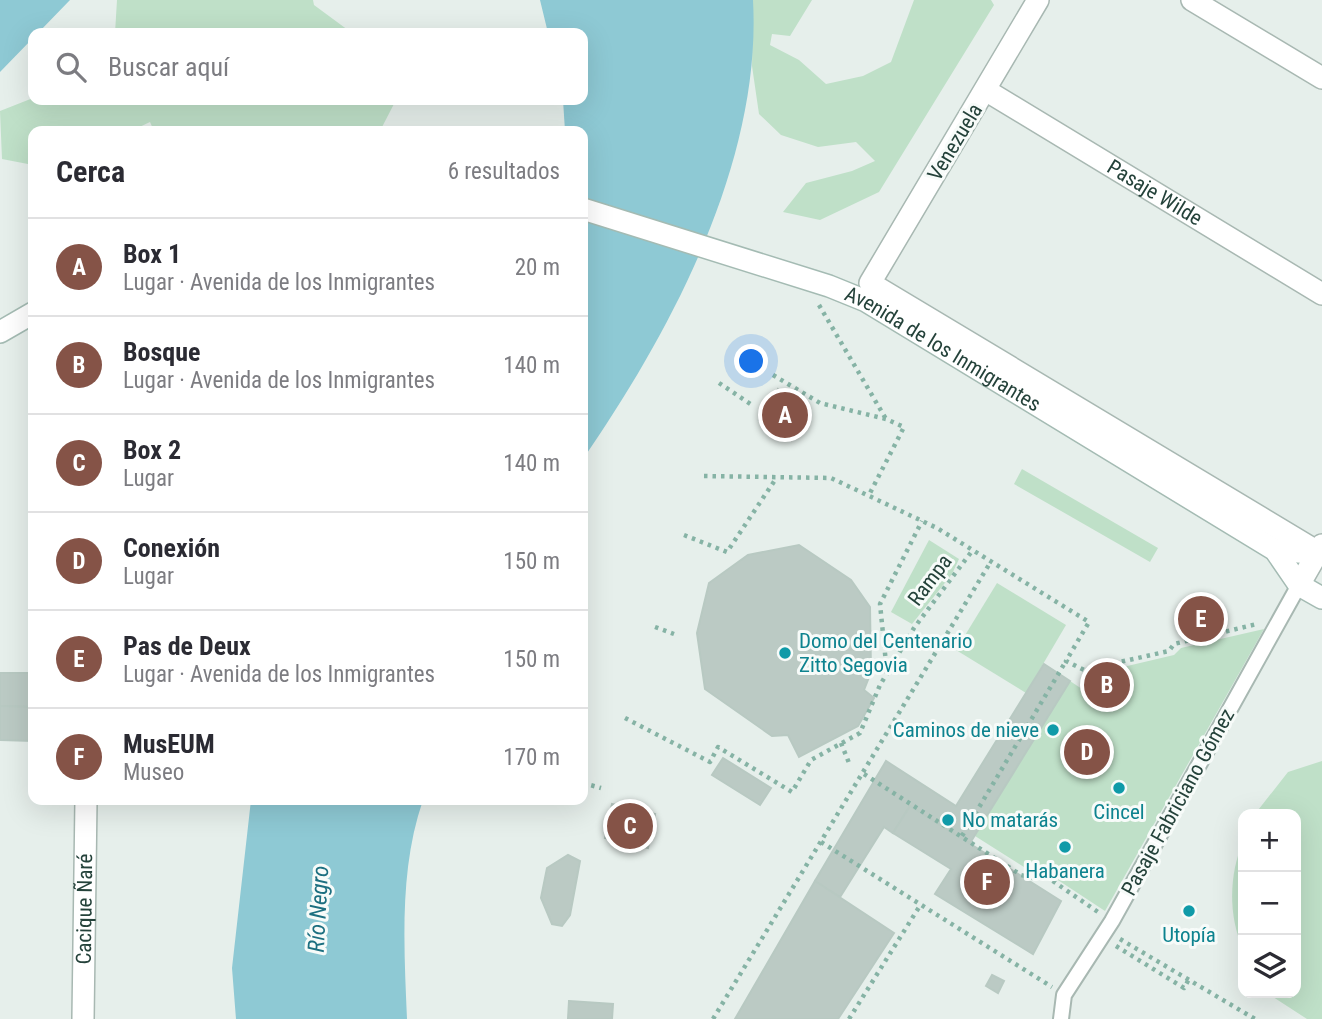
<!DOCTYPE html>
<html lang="es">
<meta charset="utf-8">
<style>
body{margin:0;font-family:"Roboto Condensed",sans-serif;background:#f7f7f7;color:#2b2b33}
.controls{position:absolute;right:21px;bottom:21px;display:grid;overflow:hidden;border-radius:14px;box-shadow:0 7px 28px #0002}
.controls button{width:63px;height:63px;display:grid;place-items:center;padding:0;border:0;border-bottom:2px solid #e1e1e2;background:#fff;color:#2b2b33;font:35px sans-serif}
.you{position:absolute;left:752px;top:362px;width:24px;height:24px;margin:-18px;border:5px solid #fff;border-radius:50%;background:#1a73e8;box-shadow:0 0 0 10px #1a73e833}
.badge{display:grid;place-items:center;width:46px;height:46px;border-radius:50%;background:#855347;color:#fff;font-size:23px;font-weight:700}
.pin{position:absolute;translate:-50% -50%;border:4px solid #fff;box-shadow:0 2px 7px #0006}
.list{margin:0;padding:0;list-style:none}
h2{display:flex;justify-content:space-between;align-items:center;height:91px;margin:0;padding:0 28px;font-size:30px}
h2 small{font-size:23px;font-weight:400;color:#7c7c81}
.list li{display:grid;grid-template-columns:46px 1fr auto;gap:21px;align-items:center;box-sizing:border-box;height:98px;padding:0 28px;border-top:2px solid #e1e1e2}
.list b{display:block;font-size:26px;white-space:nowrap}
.list p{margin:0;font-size:23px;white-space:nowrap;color:#7c7c81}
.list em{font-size:23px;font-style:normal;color:#7c7c81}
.icon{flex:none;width:38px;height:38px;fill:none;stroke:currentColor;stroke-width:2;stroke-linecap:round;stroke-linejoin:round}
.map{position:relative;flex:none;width:1322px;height:1019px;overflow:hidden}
.search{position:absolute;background:#fff;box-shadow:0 7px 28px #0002;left:28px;top:28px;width:560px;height:77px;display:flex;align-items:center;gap:18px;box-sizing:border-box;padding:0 24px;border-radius:14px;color:#7c7c81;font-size:26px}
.panel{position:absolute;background:#fff;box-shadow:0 7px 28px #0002;left:28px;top:126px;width:560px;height:679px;border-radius:14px}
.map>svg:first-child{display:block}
.green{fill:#bfe0c8}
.water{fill:#8ec9d4}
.building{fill:#bbcac4;stroke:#b8c9c2;stroke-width:2}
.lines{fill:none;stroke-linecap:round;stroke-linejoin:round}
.lane-casing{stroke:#a8b8b2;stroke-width:18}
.street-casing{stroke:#a8b8b2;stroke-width:24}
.secondary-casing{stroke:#a4bbb3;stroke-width:24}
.path{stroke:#86b3a5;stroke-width:4.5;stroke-dasharray:3.5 5;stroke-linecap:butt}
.lane{stroke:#fff;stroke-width:14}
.street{stroke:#fff;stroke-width:21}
.secondary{stroke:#fff;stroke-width:21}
.culture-dot{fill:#0f9aa8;stroke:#f7fbf9;stroke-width:2.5}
.labels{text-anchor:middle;stroke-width:6;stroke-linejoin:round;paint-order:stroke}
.street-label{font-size:21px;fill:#24423a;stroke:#f7fbf9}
.culture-label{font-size:21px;fill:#0d838f;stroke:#f7fbf9}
.water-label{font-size:23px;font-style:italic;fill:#1c6f80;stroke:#f7fbf9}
</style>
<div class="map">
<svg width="1322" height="1019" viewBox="0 0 1322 1019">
<rect width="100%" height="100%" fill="#e6efeb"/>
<g class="green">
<polygon points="117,0 313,0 314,5 352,33 115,33"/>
<polygon points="753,0 812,0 790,36 772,34 770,45 799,60 826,84 863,76 891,62 914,0 991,0 994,5 879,192 820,220 783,212 806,183 852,171 875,161 856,142 818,147 781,135 759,114 752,66"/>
<polygon points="33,98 33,100 396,100 380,131 154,131 150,122 131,131 33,131 33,165 2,159 0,111"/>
<polygon points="1022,469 1158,548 1150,562 1014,484"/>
<polygon points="929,540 959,559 952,574 912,624 891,612"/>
<polygon points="997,583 1066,625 1026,693 956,650"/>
<polygon points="1264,629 1105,911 1029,861 1024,867 975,836 1070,681 1082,689 1089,675 1174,655 1181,648"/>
<polygon points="1322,761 1322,1019 1307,1019 1267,993 1296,993 1296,814 1255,814 1288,772"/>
<path d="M1243 842V949C1228 916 1229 874 1243 842Z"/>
</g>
<g class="water">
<polygon points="0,0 70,0 38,33 33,33 33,38 0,72"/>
<path d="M540 0H753C762 161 672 330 583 459V131H565L563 100H583V33H548Z"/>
<path d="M251 800H423C399 869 404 947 407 1019H236L232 968Z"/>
</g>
<g class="building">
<polygon points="778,389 810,409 791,440 759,420"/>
<polygon points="799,545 851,580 870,607 871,672 864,690 874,698 858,726 799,757 788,735 772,736 705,689 697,633 709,583 748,555"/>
<polygon points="1044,664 1070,681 970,843 910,806 893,833 884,827 840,897 815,881 886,761 956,806"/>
<polygon points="0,673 33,673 33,707 0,706"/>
<polygon points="0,706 33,707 33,741 0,740"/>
<polygon points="723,758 771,788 760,805 712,775"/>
<polygon points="612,804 655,814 648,848 605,838"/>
<polygon points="910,806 1061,901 1033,954 935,894 951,869 893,833"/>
<polygon points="568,855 580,861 570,915 562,926 552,924 541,898 547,868"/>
<polygon points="815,881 894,933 838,1019 735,1019"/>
<polygon points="992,975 1004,981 998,993 986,986"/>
<polygon points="569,1001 613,1004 612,1019 568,1019"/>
</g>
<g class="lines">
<defs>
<polyline id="lane" points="1061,1019 1064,995 1112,921 1299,585"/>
<g id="street">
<polyline points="1038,0 870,283 1318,552"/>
<polyline points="1192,0 1322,78"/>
<path id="s1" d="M987 91 1322 294"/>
<polyline points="1299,585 1322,545"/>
<path id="s2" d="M83 1019 86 800"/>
</g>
<g id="secondary">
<path id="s3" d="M583 209 829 286 866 301 1275 550 1299 585 1322 598"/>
<polyline points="0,332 33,313"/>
<polyline points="1275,550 1322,554"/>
</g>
</defs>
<use href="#lane" class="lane-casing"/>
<use href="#street" class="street-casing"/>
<use href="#secondary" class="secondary-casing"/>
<g class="path">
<polyline points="819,305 886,419"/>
<polyline points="773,375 820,403 886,419 904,427 869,495"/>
<polyline points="719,383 752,405"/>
<polyline points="704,476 831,478 937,528 1089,622 1066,661 1084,670 1169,651 1174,644 1257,624"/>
<polyline points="684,535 727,552 775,480"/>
<polyline points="655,627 674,634"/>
<polyline points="887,673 880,604 922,521"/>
<polyline points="625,718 710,762 718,747 792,792 811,760 860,733 880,685 914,628 972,551"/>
<polyline points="841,743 849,763"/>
<polyline points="864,774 1021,875 1033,878 1044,875 1098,912"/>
<polyline points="583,783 601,788"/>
<polyline points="962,836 1066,661"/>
<polyline points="821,842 1052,987"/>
<polyline points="1120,939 1255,1019"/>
<polyline points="1116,946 1184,988 1189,979"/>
<polyline points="713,1019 990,563"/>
<polyline points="849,1019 921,904"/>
</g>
<use href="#lane" class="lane"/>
<use href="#street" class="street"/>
<use href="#secondary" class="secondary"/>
</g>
<g class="culture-dot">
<circle cx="785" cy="653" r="7"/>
<circle cx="1053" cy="730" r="7"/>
<circle cx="1119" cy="788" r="7"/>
<circle cx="948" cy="820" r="7"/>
<circle cx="1065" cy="847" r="7"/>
<circle cx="1189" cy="911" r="7"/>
</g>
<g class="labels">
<g class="street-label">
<text transform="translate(955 142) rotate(-59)" y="7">Venezuela</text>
<text dy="7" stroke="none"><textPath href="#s1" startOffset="196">Pasaje Wilde</textPath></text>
<text dy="7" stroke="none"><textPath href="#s3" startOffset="388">Avenida de los Inmigrantes</textPath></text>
<text transform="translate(930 580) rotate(-53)" y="7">Rampa</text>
<text transform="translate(1178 802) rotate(-61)" y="7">Pasaje Fabriciano Gómez</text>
<text dy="7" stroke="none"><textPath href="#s2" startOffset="110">Cacique Ñaré</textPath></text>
</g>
<g class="culture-label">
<text x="799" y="648" text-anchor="start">Domo del Centenario<tspan x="799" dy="24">Zitto Segovia</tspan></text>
<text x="1039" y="737" text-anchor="end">Caminos de nieve</text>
<text x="1119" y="819">Cincel</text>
<text x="962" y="827" text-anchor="start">No matarás</text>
<text x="1065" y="878">Habanera</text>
<text x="1189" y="942">Utopía</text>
</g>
<g class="water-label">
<text transform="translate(318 909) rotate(-87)" y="8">Río Negro</text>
</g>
</g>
</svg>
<div class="controls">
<button>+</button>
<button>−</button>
<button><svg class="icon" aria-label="layers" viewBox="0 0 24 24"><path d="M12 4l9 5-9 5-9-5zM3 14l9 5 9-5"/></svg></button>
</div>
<div class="you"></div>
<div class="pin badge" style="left:785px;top:415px">A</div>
<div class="pin badge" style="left:1107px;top:685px">B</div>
<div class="pin badge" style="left:630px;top:826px">C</div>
<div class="pin badge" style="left:1087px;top:752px">D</div>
<div class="pin badge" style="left:1201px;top:619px">E</div>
<div class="pin badge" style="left:987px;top:882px">F</div>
<div class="search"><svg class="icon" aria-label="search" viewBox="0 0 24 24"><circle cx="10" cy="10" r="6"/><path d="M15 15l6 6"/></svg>Buscar aquí</div>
<section class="panel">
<h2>Cerca<small>6 resultados</small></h2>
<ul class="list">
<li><span class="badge">A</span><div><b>Box 1</b><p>Lugar · Avenida de los Inmigrantes</p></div><em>20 m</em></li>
<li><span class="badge">B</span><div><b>Bosque</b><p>Lugar · Avenida de los Inmigrantes</p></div><em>140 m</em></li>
<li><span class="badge">C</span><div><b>Box 2</b><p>Lugar</p></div><em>140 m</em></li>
<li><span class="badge">D</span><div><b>Conexión</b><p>Lugar</p></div><em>150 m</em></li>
<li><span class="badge">E</span><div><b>Pas de Deux</b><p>Lugar · Avenida de los Inmigrantes</p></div><em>150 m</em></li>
<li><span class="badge">F</span><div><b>MusEUM</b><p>Museo</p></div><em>170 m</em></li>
</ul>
</section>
</div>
